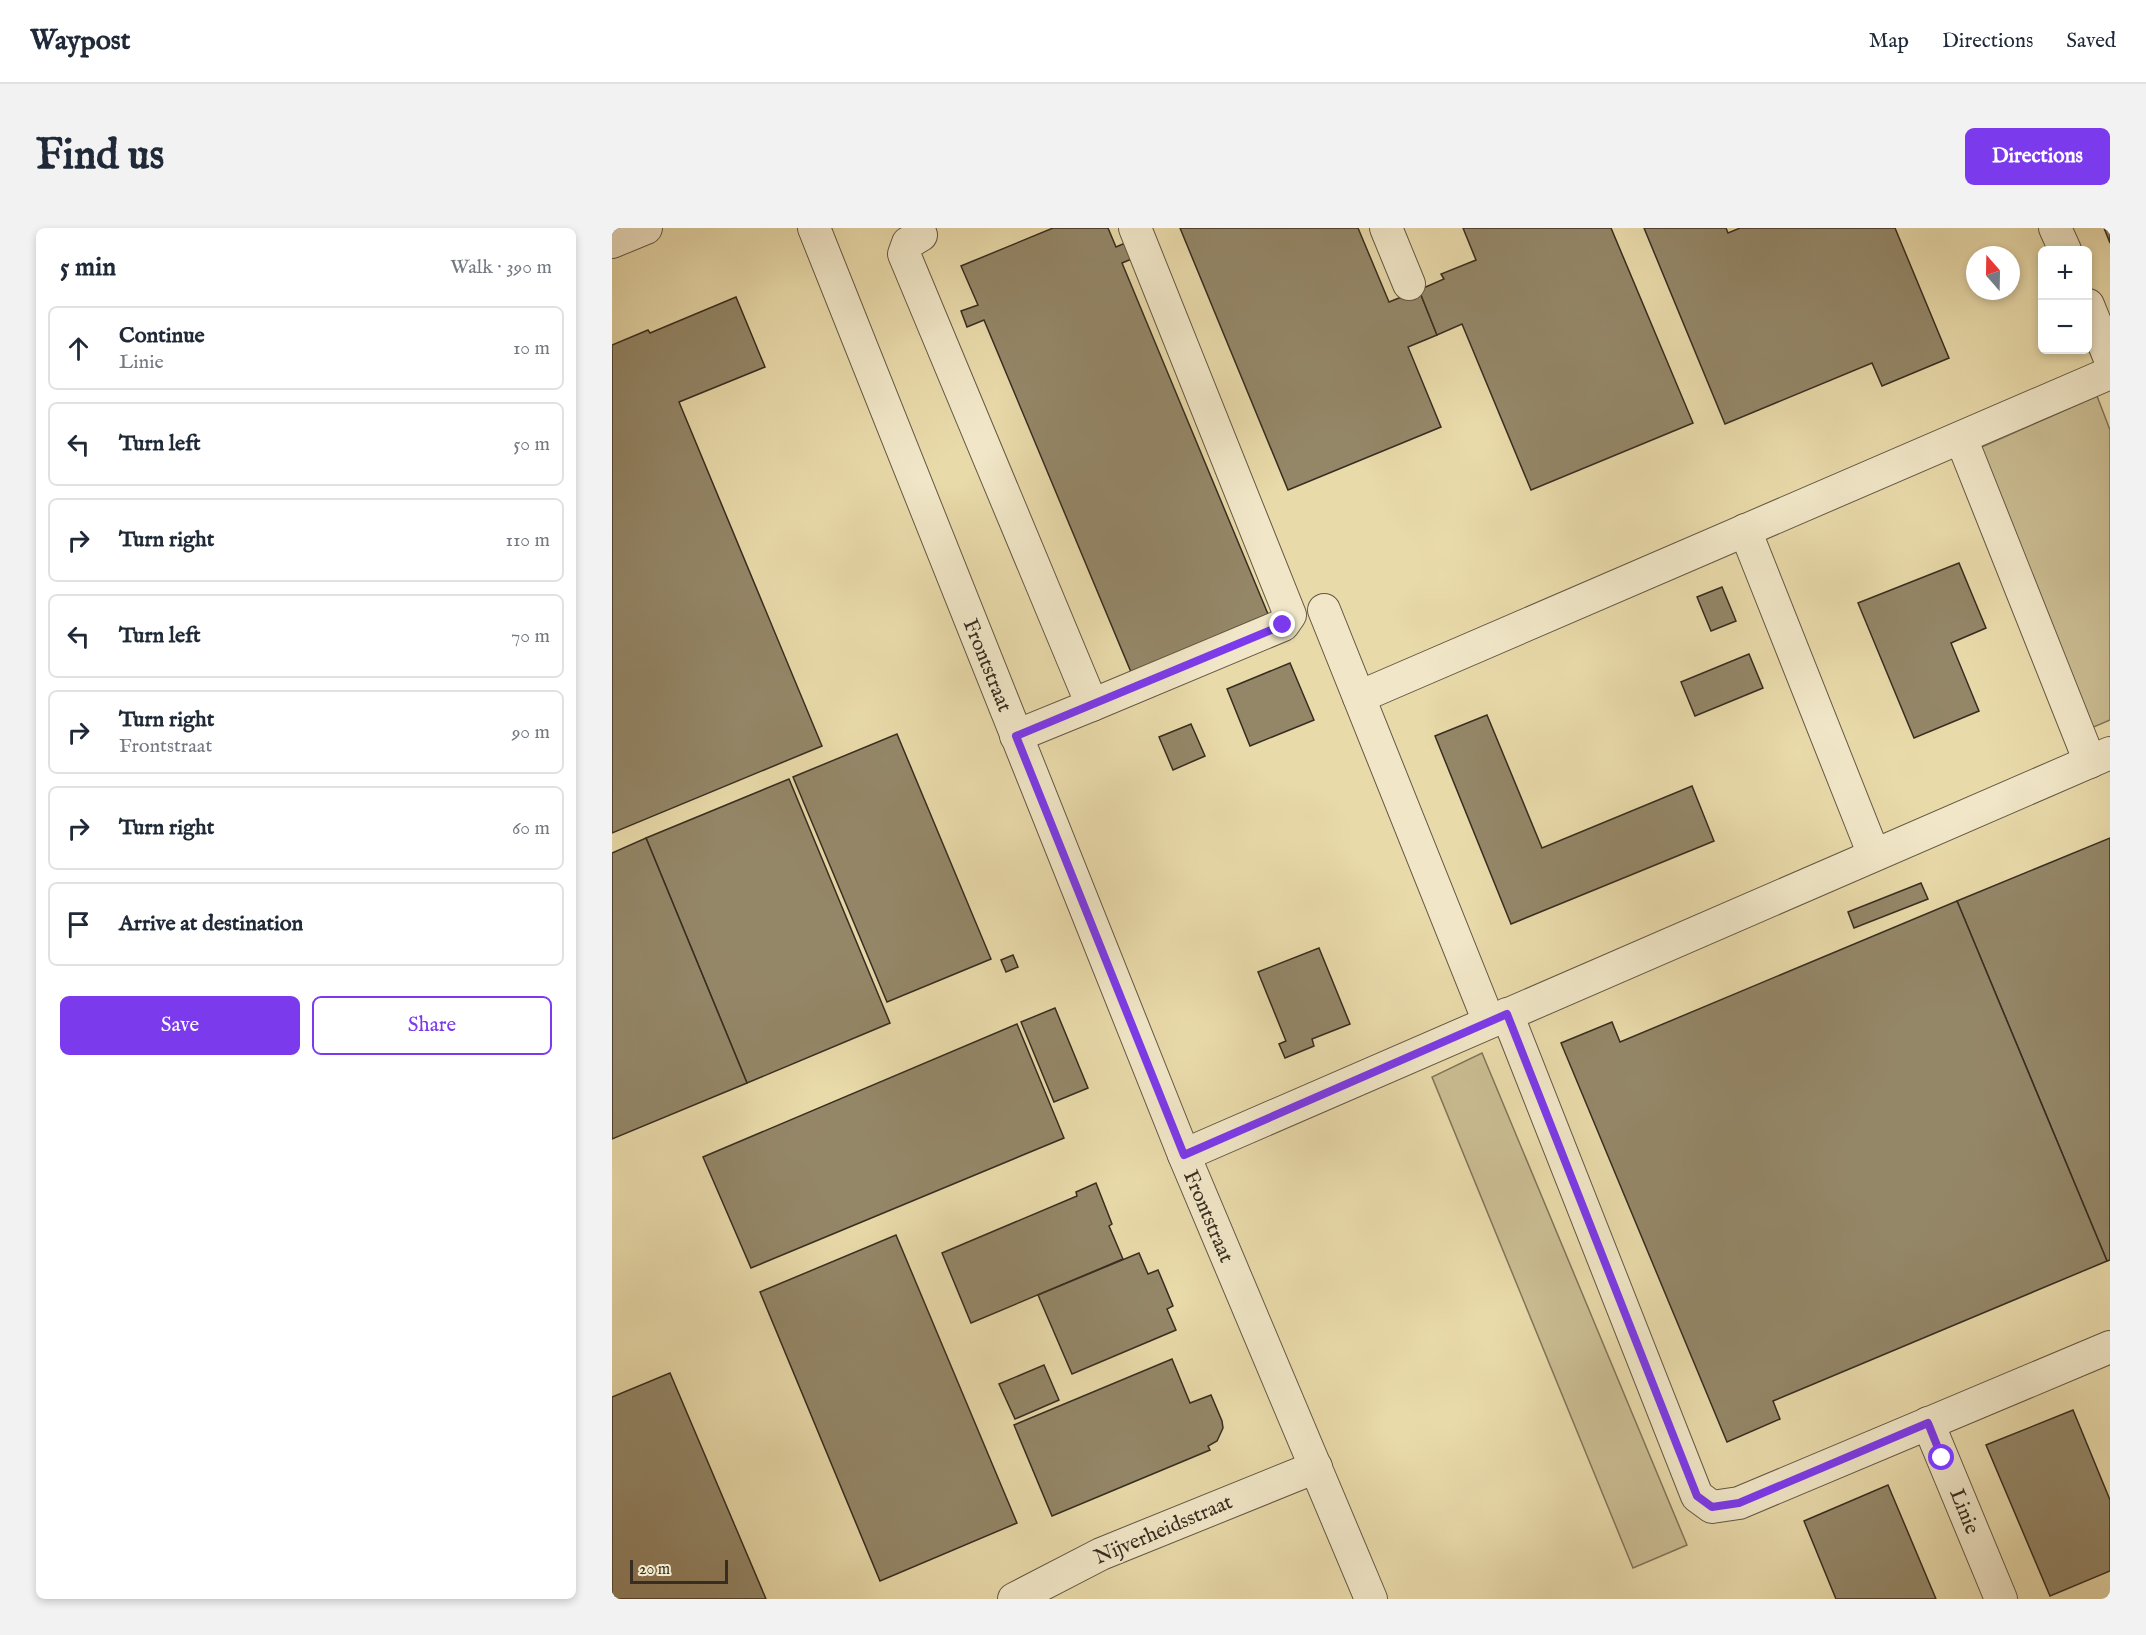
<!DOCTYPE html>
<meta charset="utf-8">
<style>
body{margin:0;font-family:"IM FELL English",serif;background:#f2f2f3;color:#1f2937}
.controls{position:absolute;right:18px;top:18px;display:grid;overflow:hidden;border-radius:9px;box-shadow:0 3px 9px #0003}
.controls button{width:54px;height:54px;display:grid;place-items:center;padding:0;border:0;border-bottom:2px solid #e0e1e3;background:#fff;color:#1f2937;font:30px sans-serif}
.compass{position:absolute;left:1354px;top:18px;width:54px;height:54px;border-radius:50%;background:#fff;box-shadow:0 3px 9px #0003;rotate:340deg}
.scale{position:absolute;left:18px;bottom:15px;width:98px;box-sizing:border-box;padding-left:6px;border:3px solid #372d21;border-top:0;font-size:16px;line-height:21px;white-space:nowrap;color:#372d21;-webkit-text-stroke:4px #f1e7c8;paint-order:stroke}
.stop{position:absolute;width:18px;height:18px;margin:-14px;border:4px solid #7c3aed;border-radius:50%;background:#fff}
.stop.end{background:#7c3aed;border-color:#fff;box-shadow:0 2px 6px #0008}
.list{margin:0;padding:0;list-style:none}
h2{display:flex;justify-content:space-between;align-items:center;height:78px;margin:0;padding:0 24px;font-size:26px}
h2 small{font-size:20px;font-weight:400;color:#747a83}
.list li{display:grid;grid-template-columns:39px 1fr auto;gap:18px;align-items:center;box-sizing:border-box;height:84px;margin:0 12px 12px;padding:0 12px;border:2px solid #e0e1e3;border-radius:9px}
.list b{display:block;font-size:22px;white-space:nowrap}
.list p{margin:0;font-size:20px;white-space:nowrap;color:#747a83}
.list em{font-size:20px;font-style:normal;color:#747a83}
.actions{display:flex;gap:12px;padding:18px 24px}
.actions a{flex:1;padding:14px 0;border:2px solid #7c3aed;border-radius:9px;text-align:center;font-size:21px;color:#7c3aed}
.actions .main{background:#7c3aed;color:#fff}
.icon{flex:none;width:33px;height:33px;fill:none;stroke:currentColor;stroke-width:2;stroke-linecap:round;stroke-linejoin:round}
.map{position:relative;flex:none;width:1498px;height:1371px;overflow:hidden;border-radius:9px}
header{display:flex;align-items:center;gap:36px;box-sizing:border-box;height:84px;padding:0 30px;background:#fff;border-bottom:2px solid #e0e1e3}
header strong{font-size:28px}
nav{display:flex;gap:33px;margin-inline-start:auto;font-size:21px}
.intro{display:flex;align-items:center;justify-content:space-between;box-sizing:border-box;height:144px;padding:0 36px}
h1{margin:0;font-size:42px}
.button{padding:15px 27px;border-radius:9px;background:#7c3aed;color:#fff;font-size:21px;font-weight:700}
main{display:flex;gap:36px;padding:0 36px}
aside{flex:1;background:#fff;border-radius:9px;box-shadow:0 3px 9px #0003}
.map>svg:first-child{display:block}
.green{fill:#cbbd93;stroke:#81755a;stroke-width:1.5}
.building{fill:#948768;stroke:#372d21;stroke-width:1.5}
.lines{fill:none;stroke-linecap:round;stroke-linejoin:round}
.minor-casing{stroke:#645843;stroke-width:34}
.minor{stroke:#f1e7c8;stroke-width:32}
.route{stroke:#7c3aed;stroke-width:8}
.labels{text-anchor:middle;stroke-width:4.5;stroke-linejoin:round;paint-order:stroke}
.street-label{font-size:21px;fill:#372d21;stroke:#f1e7c8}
</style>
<header>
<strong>Waypost</strong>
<nav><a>Map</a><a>Directions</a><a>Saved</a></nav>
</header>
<div class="intro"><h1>Find us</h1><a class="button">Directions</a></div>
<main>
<aside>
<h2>5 min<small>Walk · 390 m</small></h2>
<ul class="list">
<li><svg class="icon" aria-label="ahead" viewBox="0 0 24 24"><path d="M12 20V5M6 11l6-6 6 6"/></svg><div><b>Continue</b><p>Linie</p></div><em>10 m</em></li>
<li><svg class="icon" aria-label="left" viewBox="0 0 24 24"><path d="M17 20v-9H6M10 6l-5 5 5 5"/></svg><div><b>Turn left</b></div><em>50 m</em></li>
<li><svg class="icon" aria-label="right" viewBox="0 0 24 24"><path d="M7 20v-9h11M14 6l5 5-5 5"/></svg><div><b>Turn right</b></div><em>110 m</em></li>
<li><svg class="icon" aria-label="left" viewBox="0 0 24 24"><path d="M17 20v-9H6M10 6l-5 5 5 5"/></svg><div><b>Turn left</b></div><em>70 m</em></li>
<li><svg class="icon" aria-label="right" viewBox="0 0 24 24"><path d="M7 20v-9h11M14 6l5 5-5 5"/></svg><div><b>Turn right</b><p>Frontstraat</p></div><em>90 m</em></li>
<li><svg class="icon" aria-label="right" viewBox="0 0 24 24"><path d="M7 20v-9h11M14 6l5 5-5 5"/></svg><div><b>Turn right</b></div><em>60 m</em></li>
<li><svg class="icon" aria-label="arrive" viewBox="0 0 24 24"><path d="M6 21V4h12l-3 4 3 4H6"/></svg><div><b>Arrive at destination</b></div></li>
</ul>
<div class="actions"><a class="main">Save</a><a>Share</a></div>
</aside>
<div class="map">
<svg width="1498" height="1371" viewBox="0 0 1498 1371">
<rect width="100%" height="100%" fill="#e9daaa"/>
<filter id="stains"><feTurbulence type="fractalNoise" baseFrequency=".00333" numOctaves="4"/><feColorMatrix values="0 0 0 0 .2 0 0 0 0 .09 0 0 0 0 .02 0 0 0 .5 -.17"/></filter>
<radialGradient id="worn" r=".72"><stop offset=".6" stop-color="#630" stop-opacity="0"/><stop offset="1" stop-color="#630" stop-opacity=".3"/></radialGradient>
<g class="green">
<polygon points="1485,168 1498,202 1498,492 1470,504 1356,225"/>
<polygon points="870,825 1075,1317 1021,1340 820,849"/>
</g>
<g class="building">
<polygon points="441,0 496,0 504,19 520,12 527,28 510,35 656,386 519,444 372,92 355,99 349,83 366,77 349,38"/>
<polygon points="568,0 746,0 777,74 807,62 825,107 796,119 829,199 676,262"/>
<polygon points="851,0 999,0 1081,195 919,262 850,96 825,107 807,62 832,51 829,46 864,32"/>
<polygon points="1032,0 1114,0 1116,5 1128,0 1283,0 1337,130 1270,158 1260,135 1113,196"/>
<polygon points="1492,0 1498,0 1498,15"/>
<polygon points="124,69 153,139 67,174 210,518 0,605 0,117 36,102 38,105"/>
<polygon points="1347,335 1374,400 1339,415 1367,483 1302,510 1246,375"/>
<polygon points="1110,359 1124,393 1099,403 1085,369"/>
<polygon points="1137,426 1151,460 1083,488 1069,454"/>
<polygon points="678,435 702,492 638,518 615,461"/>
<polygon points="875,487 930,620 1080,558 1102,613 899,696 823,508"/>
<polygon points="579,496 593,528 561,542 547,509"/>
<polygon points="285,506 379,731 275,774 181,549"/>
<polygon points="177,551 278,795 135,855 34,610"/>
<polygon points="34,610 135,855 0,911 0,625"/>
<polygon points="1498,610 1498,1032 1495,1033 1345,673"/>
<polygon points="1309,655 1316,671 1242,700 1236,684"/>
<polygon points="1345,673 1495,1033 1161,1173 1168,1191 1115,1214 949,815 1000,794 1008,814"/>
<polygon points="707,720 738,796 700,811 702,818 673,830 667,816 674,813 646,744"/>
<polygon points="401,727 406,739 394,744 389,732"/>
<polygon points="443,780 476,860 442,874 409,794"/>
<polygon points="405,796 452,910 139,1040 91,929"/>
<polygon points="484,955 500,996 497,998 511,1031 359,1095 330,1025 465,968 464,964"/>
<polygon points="284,1007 405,1295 268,1353 148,1064"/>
<polygon points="527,1025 536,1046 546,1042 561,1078 555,1081 564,1102 460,1146 426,1067"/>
<polygon points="560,1131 578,1175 599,1167 610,1193 611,1200 605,1213 596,1218 598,1222 440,1288 402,1197"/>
<polygon points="432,1137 447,1172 403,1191 387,1156"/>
<polygon points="58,1145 154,1371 0,1371 0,1169"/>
<polygon points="1461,1182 1498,1272 1498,1343 1438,1368 1374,1217"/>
<polygon points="1276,1257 1324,1371 1224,1371 1192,1293"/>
</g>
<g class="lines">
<defs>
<g id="minor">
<polyline points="202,0 572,927 759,1371"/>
<polyline points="306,0 309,7 296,15 292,26 480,477 404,508"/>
<polyline points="774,0 797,56"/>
<polyline points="1443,0 1453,22"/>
<polyline points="0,14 34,0"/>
<polyline points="1476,77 1498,131"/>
<polyline points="1349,210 1478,534"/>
<polyline points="1133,302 1262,627"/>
<polyline points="712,382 877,794"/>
<polyline points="747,469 1498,145"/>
<polyline points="480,477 671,397 678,387 523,0"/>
<polyline points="895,786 1085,1268 1100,1279 1127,1275 1498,1119"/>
<polyline points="572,927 1498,525"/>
<polyline points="1316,1195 1389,1371"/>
<polyline points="402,1371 489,1326 704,1239"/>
</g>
</defs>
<use href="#minor" class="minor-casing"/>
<use href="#minor" class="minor"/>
</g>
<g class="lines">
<polyline class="route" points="671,397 404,508 572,927 895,786 1085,1268 1100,1279 1127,1275 1316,1195 1330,1230"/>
</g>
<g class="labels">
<g class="street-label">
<text transform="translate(376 437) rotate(68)" y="7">Frontstraat</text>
<text transform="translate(597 988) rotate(67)" y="7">Frontstraat</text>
<text transform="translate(1353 1283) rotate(68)" y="7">Linie</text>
<text transform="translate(551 1301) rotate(-23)" y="7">Nijverheidsstraat</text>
</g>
</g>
<rect width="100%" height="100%" filter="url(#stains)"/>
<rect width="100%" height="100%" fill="url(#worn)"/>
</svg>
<div class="controls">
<button>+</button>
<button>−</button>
</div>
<svg class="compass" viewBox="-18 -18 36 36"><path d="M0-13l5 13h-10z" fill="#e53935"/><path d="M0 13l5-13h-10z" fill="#747a83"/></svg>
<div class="scale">20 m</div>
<div class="stop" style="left:1330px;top:1230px"></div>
<div class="stop end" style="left:671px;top:397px"></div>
</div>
</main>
